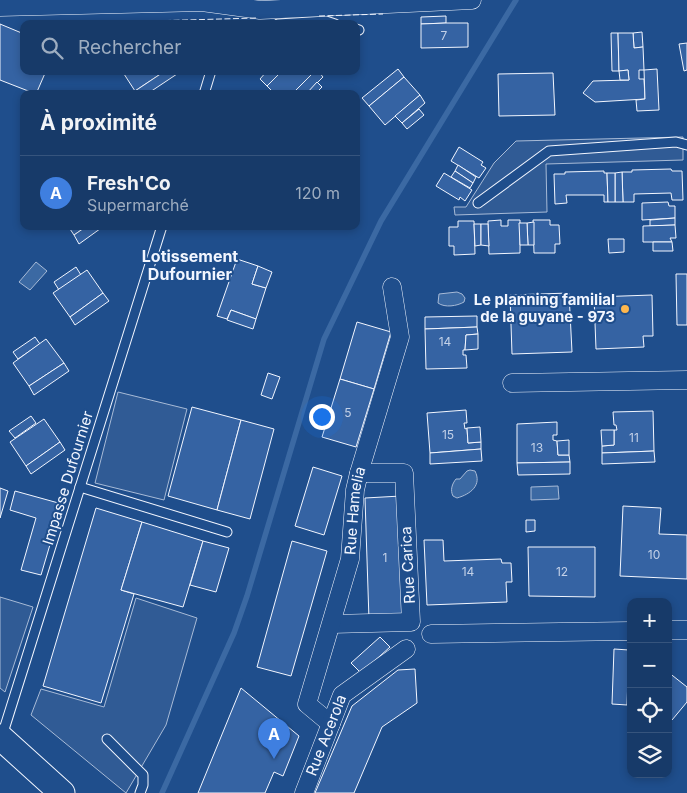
<!DOCTYPE html>
<html lang="fr">
<meta charset="utf-8">
<style>
body{margin:0;font-family:Inter,sans-serif;background:#20416f;color:#f1f3f6}
.controls{position:absolute;right:15px;bottom:15px;display:grid;overflow:hidden;border-radius:10px;box-shadow:0 2px 8px #0003}
.controls button{width:45px;height:45px;display:grid;place-items:center;padding:0;border:0;border-bottom:1px solid #36547d;background:#173a69;color:#f1f3f6;font:25px sans-serif}
.you{position:absolute;left:321px;top:416px;width:18px;height:18px;margin:-12px;border:4px solid #fff;border-radius:50%;background:#1a73e8;box-shadow:0 0 0 8px #1a73e833}
.badge{display:grid;place-items:center;width:32px;height:32px;border-radius:50%;background:#e797bd;color:#fff;font-size:16px;font-weight:700}
.pin{position:absolute;translate:-50% -41px;filter:drop-shadow(0 1px 2px #0008)}
.pin::after{content:'';position:absolute;top:26px;width:18px;height:15px;background:inherit;clip-path:polygon(0 0,100% 0,50% 100%)}
.list{margin:0;padding:0;list-style:none}
h2{display:flex;justify-content:space-between;align-items:center;height:65px;margin:0;padding:0 20px;font-size:21px}
h2 small{font-size:16px;font-weight:400;color:#9eadc0}
.list li{display:grid;grid-template-columns:32px 1fr auto;gap:15px;align-items:center;box-sizing:border-box;height:75px;padding:0 20px;border-top:1px solid #36547d}
.list b{display:block;font-size:19px;white-space:nowrap}
.list p{margin:0;font-size:16px;white-space:nowrap;color:#9eadc0}
.list em{font-size:16px;font-style:normal;color:#9eadc0}
.icon{flex:none;width:28px;height:28px;fill:none;stroke:currentColor;stroke-width:2;stroke-linecap:round;stroke-linejoin:round}
.map{position:relative;flex:none;width:687px;height:793px;overflow:hidden}
.search{position:absolute;background:#173a69;box-shadow:0 2px 8px #0003;left:20px;top:20px;width:340px;height:55px;display:flex;align-items:center;gap:12px;box-sizing:border-box;padding:0 18px;border-radius:10px;color:#9eadc0;font-size:19px}
.panel{position:absolute;background:#173a69;box-shadow:0 2px 8px #0003;left:20px;top:90px;width:340px;height:140px;border-radius:10px}
.map>svg:first-child{display:block}
.parking{fill:#305b95;stroke:#a8bbd7}
.water{fill:#3b69a3;stroke:#a8bbd7}
.lines{fill:none;stroke-linecap:round;stroke-linejoin:round}
.stream{stroke:#3b69a3;stroke-width:5.5}
.building{fill:#3563a3;stroke:#f2f6ff}
.lane-casing{stroke:#f2f6ff;stroke-width:11}
.street-casing{stroke:#f2f6ff;stroke-width:19}
.secondary-casing{stroke:#f2f6ff;stroke-width:27}
.lane{stroke:#1f4e8c;stroke-width:9}
.street{stroke:#1f4e8c;stroke-width:18}
.secondary{stroke:#1f4e8c;stroke-width:25}
.fence{stroke:#f2f6ff;stroke-width:1;stroke-dasharray:6 2.5;stroke-linecap:butt}
.poi-dot{fill:#ffb74d;stroke:#1f4e8c;stroke-width:2}
.labels{text-anchor:middle;stroke-width:4;stroke-linejoin:round;paint-order:stroke}
.number-label{font-size:12px;fill:#c3d1e8}
.poi-label{font-size:15px;font-weight:bold;fill:#f2f6ff;stroke:#1f4e8c;text-anchor:end}
.street-label{font-size:15px;fill:#f2f6ff;stroke:#1f4e8c}
.neighbourhood-label{font-size:16px;font-weight:bold;fill:#f2f6ff;stroke:#1f4e8c}
</style>
<div class="map">
<svg width="687" height="793" viewBox="0 0 687 793">
<rect width="100%" height="100%" fill="#1f4e8c"/>
<g class="parking">
<polygon points="683,137 683,160 546,164 547,212 455,215 454,207 466,207 494,163 516,141"/>
<polygon points="118,392 187,409 164,500 95,483"/>
<polygon points="0,597 33,607 5,692 0,688"/>
<polygon points="136,598 197,618 166,725 126,793 31,715 41,689 104,707"/>
</g>
<g class="water">
<polygon points="36,262 47,271 30,290 19,282"/>
<path d="M457 292 462 294 465 298 464 302C457 306 445 308 438 303L439 294Z"/>
<path d="M470 470 475 471C482 485 471 494 457 498L453 496C450 490 452 484 456 479H460L467 471Z"/>
<polygon points="558,486 559,499 531,500 531,487"/>
</g>
<g class="lines">
<polyline class="stream" points="162,793 234,633 247,596 324,339 381,221 516,0"/>
</g>
<g class="building">
<polygon points="446,16 446,23 421,24 421,17"/>
<polygon points="446,23 468,23 468,47 421,48 421,24"/>
<polygon points="0,24 24,34 24,71 46,71 36,94 0,80"/>
<polygon points="642,32 643,47 634,48 633,33"/>
<polygon points="611,33 618,33 619,71 612,71"/>
<polygon points="618,33 633,33 634,48 643,47 644,70 639,70 639,79 644,79 645,99 595,102 583,93 593,81 629,80 628,70 619,71"/>
<polygon points="687,43 687,70 684,71 679,44"/>
<polygon points="398,69 404,77 369,106 362,98"/>
<polygon points="657,69 659,110 637,111 636,100 645,99 644,70"/>
<polygon points="628,70 629,80 620,80 619,71"/>
<polygon points="127,71 165,71 135,91 124,74"/>
<polygon points="165,71 180,72 147,94 137,94 135,91"/>
<polygon points="267,71 282,71 267,86 260,79"/>
<polygon points="282,71 315,71 292,94 275,94 267,86"/>
<polygon points="315,71 318,71 323,77 306,94 296,94 294,92"/>
<polygon points="553,73 555,115 499,116 498,74"/>
<polygon points="404,77 420,95 385,125 369,106"/>
<polygon points="317,82 322,87 315,94 306,94"/>
<polygon points="420,95 425,103 402,123 395,116"/>
<polygon points="419,109 424,115 407,129 402,123"/>
<polygon points="459,147 483,162 481,165 486,168 479,178 451,161"/>
<polygon points="458,165 476,177 473,183 455,171"/>
<polygon points="671,169 672,171 682,171 683,200 672,200 671,193 634,194 634,202 623,202 622,172 632,172 632,170"/>
<polygon points="455,171 473,183 470,188 451,177"/>
<polygon points="604,171 604,173 607,173 608,202 604,202 604,195 566,195 567,203 555,204 554,174 565,174 565,172"/>
<polygon points="622,172 623,202 615,202 615,173"/>
<polygon points="444,173 472,190 465,201 460,197 459,200 436,186"/>
<polygon points="607,173 615,173 615,202 608,202"/>
<polygon points="668,202 669,206 675,206 675,218 642,220 642,203"/>
<polygon points="675,218 675,225 650,226 650,220"/>
<polygon points="501,220 501,226 508,226 508,220 520,220 520,253 489,254 488,221"/>
<polygon points="533,220 550,220 550,225 559,225 560,244 555,244 555,253 534,253"/>
<polygon points="458,221 474,221 475,254 454,255 454,246 449,246 449,227 458,227"/>
<polygon points="534,222 534,245 528,245 527,223"/>
<polygon points="519,223 527,223 528,245 520,245"/>
<polygon points="474,224 481,224 481,245 475,246"/>
<polygon points="481,224 488,224 489,246 481,245"/>
<polygon points="675,225 676,238 670,238 672,242 643,242 643,226"/>
<polygon points="68,226 87,226 74,235"/>
<polygon points="87,226 104,226 79,244 74,235"/>
<polygon points="608,239 624,239 624,252 609,253"/>
<polygon points="653,242 672,242 673,251 653,251"/>
<polygon points="237,259 258,266 252,284 266,288 256,319 231,310 227,319 217,316"/>
<polygon points="258,266 272,272 266,288 252,284"/>
<polygon points="76,267 81,275 59,290 54,282"/>
<polygon points="87,270 103,293 70,317 53,293"/>
<polygon points="676,274 687,274 687,325 677,325"/>
<polygon points="103,293 109,301 75,325 70,317"/>
<polygon points="569,293 572,352 512,354 510,295"/>
<polygon points="652,295 653,336 643,336 644,347 596,349 594,297"/>
<polygon points="231,310 256,319 253,329 227,320"/>
<polygon points="477,316 477,327 425,329 425,317"/>
<polygon points="357,322 391,332 374,389 340,379"/>
<polygon points="477,327 478,334 466,335 465,350 463,350 463,355 466,355 467,368 426,369 425,329"/>
<polygon points="478,334 478,349 465,350 466,335"/>
<polygon points="35,337 40,344 18,359 13,352"/>
<polygon points="46,339 64,363 29,386 13,363"/>
<polygon points="64,363 69,371 34,395 29,386"/>
<polygon points="268,373 280,377 272,399 261,395"/>
<polygon points="340,379 374,389 356,447 322,437"/>
<polygon points="192,407 241,420 217,510 168,496"/>
<polygon points="466,410 467,423 464,423 465,429 467,428 468,443 481,442 481,449 430,453 427,413"/>
<polygon points="653,411 654,451 602,453 602,446 614,445 614,430 617,430 616,425 614,425 613,412"/>
<polygon points="31,416 36,423 15,438 9,431"/>
<polygon points="44,419 60,442 26,466 10,442"/>
<polygon points="241,420 274,429 250,519 217,510"/>
<polygon points="557,422 557,435 553,435 553,440 557,441 558,455 569,455 570,462 517,463 517,424"/>
<polygon points="480,427 481,442 468,443 467,428"/>
<polygon points="601,430 614,430 614,445 602,446"/>
<polygon points="569,440 569,455 558,455 557,441"/>
<polygon points="60,442 65,450 31,474 26,466"/>
<polygon points="481,449 482,461 430,464 430,453"/>
<polygon points="654,451 655,462 602,464 602,453"/>
<polygon points="570,462 570,474 518,475 517,463"/>
<polygon points="313,467 342,476 324,535 295,526"/>
<polygon points="0,488 8,491 0,518"/>
<polygon points="15,491 62,504 41,575 21,570 36,518 10,510"/>
<polygon points="401,496 406,619 369,620 365,498"/>
<polygon points="623,506 661,508 659,534 687,535 687,579 620,576"/>
<polygon points="96,508 142,522 121,590 134,594 101,703 43,686"/>
<polygon points="526,520 535,520 535,531 526,532"/>
<polygon points="142,522 203,541 183,607 121,590"/>
<polygon points="424,540 443,540 444,561 501,559 502,563 511,563 512,582 506,582 507,602 427,605"/>
<polygon points="203,541 229,548 216,592 190,585"/>
<polygon points="292,541 327,551 291,676 257,667"/>
<polygon points="528,547 595,547 595,597 529,596"/>
<polygon points="380,637 390,647 361,673 351,663"/>
<polygon points="614,649 629,650 627,705 612,704"/>
<polygon points="415,669 417,703 382,727 354,793 315,793 352,706 398,670"/>
<polygon points="668,672 687,687 687,702 672,720 668,717"/>
<polygon points="241,688 299,736 283,776 274,772 265,793 198,793"/>
</g>
<g class="lines">
<defs>
<g id="lane">
<polyline points="278,24 326,21 335,24"/>
<polyline points="356,29 359,30"/>
<polyline points="204,94 211,71"/>
<polyline points="478,203 549,151 676,142 687,145"/>
<polyline points="80,487 227,532"/>
<polyline points="2,736 162,226"/>
<polyline points="107,739 143,775 143,785 140,793"/>
</g>
<g id="street">
<polyline points="0,7 202,2 260,10 472,0"/>
<polyline points="512,383 687,380"/>
<polyline points="332,624 411,622 404,473 359,473"/>
<polyline points="668,630 687,630"/>
<polyline points="431,634 631,631"/>
<path id="s1" d="M331 724 307 704 350 559 355 490 359 473 400 337 392 287"/>
<path id="s2" d="M304 793 342 695 406 649"/>
</g>
<polyline id="secondary" points="0,737 62,793"/>
</defs>
<use href="#lane" class="lane-casing"/>
<use href="#street" class="street-casing"/>
<use href="#secondary" class="secondary-casing"/>
<use href="#lane" class="lane"/>
<use href="#street" class="street"/>
<use href="#secondary" class="secondary"/>
<g class="fence">
<polyline points="319,16 383,14"/>
<polyline points="80,23 256,18"/>
</g>
</g>
<circle class="poi-dot" cx="625" cy="309" r="5"/>
<g class="labels">
<g class="number-label">
<text x="444" y="40">7</text>
<text x="445" y="346">14</text>
<text x="348" y="417">5</text>
<text x="448" y="439">15</text>
<text x="634" y="442">11</text>
<text x="537" y="452">13</text>
<text x="654" y="559">10</text>
<text x="385" y="562">1</text>
<text x="468" y="576">14</text>
<text x="562" y="576">12</text>
</g>
<g class="poi-label">
<text x="615" y="305">Le planning familial<tspan x="615" dy="17">de la guyane - 973</tspan></text>
</g>
<g class="street-label">
<text transform="translate(68 478) rotate(-73)" y="5">Impasse Dufournier</text>
<text dy="5" stroke="none"><textPath href="#s1" startOffset="231">Rue Hamelia</textPath></text>
<text transform="translate(408 565) rotate(-93)" y="5">Rue Carica</text>
<text dy="5" stroke="none"><textPath href="#s2" startOffset="62">Rue Acerola</textPath></text>
</g>
<g class="neighbourhood-label">
<text x="190" y="262">Lotissement<tspan x="190" dy="18">Dufournier</tspan></text>
</g>
</g>
</svg>
<div class="controls">
<button>+</button>
<button>−</button>
<button><svg class="icon" aria-label="locate" viewBox="0 0 24 24"><circle cx="12" cy="12" r="6"/><path d="M12 2v4M12 18v4M2 12h4M18 12h4"/></svg></button>
<button><svg class="icon" aria-label="layers" viewBox="0 0 24 24"><path d="M12 4l9 5-9 5-9-5zM3 14l9 5 9-5"/></svg></button>
</div>
<div class="you"></div>
<div class="pin badge" style="left:274px;top:759px;background:#3f7fe0">A</div>
<div class="search"><svg class="icon" aria-label="search" viewBox="0 0 24 24"><circle cx="10" cy="10" r="6"/><path d="M15 15l6 6"/></svg>Rechercher</div>
<section class="panel">
<h2>À proximité<small></small></h2>
<ul class="list">
<li><span class="badge" style="background:#3f7fe0">A</span><div><b>Fresh'Co</b><p>Supermarché</p></div><em>120 m</em></li>
</ul>
</section>
</div>
